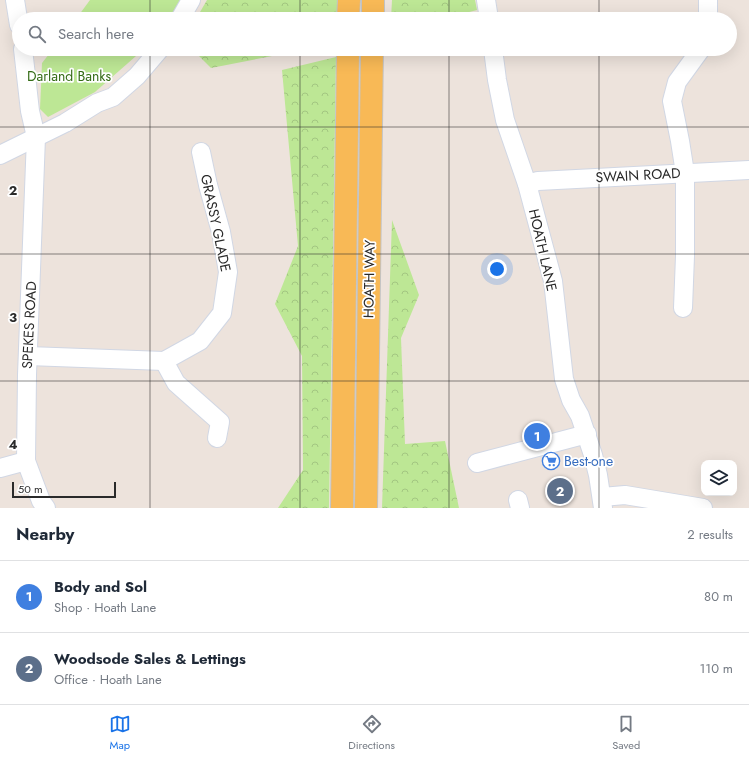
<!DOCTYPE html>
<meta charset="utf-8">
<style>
body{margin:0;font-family:Jost,sans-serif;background:#f2f2f3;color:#1f2937}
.controls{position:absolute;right:12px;bottom:12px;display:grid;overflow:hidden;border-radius:8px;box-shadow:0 4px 16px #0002}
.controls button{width:36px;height:36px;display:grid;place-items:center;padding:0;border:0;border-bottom:1px solid #e0e1e3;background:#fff;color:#1f2937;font:20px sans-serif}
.scale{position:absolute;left:12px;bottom:10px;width:104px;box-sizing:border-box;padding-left:4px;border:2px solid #2a2a2a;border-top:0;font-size:11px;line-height:14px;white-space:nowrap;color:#2a2a2a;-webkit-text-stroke:3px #fff;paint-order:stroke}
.you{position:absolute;left:497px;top:269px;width:14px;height:14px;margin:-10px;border:3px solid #fff;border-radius:50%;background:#1a73e8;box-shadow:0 0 0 6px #1a73e833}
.badge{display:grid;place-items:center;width:26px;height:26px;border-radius:50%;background:#1a73e8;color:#fff;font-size:13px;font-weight:700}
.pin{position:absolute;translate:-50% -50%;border:2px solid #fff;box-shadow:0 1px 4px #0006}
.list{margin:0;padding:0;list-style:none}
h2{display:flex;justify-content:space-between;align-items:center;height:52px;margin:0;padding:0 16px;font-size:17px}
h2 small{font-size:13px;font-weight:400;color:#747a83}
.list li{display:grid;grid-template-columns:26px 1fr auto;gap:12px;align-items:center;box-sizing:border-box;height:72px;padding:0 16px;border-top:1px solid #e0e1e3}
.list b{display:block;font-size:15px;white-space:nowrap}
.list p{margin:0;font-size:13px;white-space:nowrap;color:#747a83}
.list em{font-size:13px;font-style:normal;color:#747a83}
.icon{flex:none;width:22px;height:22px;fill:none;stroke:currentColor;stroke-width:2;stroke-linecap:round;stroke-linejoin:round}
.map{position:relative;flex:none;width:749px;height:508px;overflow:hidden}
.search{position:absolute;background:#fff;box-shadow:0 4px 16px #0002;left:12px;right:12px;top:12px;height:44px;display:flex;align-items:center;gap:10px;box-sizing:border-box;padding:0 14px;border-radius:22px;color:#747a83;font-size:15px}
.sheet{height:196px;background:#fff}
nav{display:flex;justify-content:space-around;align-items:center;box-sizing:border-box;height:56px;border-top:1px solid #e0e1e3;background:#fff;font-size:11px;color:#747a83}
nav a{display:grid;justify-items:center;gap:2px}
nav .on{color:#1a73e8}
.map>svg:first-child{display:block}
.forest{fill:url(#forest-crowns)}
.park{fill:#bde795}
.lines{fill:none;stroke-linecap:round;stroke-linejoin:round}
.minor-casing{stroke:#d1d7e4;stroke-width:20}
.major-casing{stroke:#c3c3c3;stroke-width:24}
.minor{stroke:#fff;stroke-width:18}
.major{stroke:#f8b956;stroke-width:22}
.grid{fill:none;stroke:#2a2a2a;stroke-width:1;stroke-opacity:0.55}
.labels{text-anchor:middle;stroke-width:3.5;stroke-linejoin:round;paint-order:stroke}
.park-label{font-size:14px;fill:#356c16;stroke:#fff}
.street-label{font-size:14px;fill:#2a2a2a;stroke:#fff}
.shop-label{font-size:14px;fill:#366cbe;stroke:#fff;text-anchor:start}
.grid-label{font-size:13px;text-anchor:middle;font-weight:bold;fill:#2a2a2a;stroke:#fff;stroke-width:3.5;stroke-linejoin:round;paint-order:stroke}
</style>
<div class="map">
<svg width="749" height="508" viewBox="0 0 749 508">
<defs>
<pattern id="forest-crowns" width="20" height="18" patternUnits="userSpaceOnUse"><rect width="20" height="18" fill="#bde795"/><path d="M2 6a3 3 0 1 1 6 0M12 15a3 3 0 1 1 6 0" fill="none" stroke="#a3c681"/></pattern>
</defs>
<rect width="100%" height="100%" fill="#ede3dc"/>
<g class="forest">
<polygon points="207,0 338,0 337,19 196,19"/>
<polygon points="392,0 475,0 477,10 442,19 391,19"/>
<polygon points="192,49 308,49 211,68"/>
<polygon points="336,57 329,508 278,508 303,470 302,356 275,304 298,246 282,70"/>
<polygon points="392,220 419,295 401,338 405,444 445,441 459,508 382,508"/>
</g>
<g class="park">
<polygon points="90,0 182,0 170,19 76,19"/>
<polygon points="53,49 144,49 95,92 48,117 40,109 42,63"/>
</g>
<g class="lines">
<defs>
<g id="minor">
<polyline points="15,0 19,25"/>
<polyline points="486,0 489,19"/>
<polyline points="708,0 708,19"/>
<polyline points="180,19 191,0"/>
<polyline points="23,49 30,111 36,137 27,375 26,461 41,501 46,508"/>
<polyline points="493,49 497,80 505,120 527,184 553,281 564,379 571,400 580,416 593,455 598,475 603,508"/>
<polyline points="0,155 65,123 97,103 113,97 137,76 160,49"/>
<polyline points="527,184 538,181 749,170"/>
<polyline points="683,308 685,256 685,173 680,141 672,101 677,82 701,49"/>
<polyline points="28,356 164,361 200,341 222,313 228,272 221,232 208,185 201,152"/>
<polyline points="164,361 176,383 220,422 217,438"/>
<polyline points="477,463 587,434"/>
<polyline points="0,468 26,461"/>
<polyline points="602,497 625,495 703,508"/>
<polyline points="518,500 520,508"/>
</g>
<g id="major">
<polyline points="348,19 349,0"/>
<polyline points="373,19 373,0"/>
<polyline points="342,508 348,49"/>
<polyline points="366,508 372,49"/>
</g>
</defs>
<use href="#minor" class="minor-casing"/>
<use href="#major" class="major-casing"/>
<use href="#minor" class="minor"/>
<use href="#major" class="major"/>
</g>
<path class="grid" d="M150 0V19M300 0V19M449 0V19M599 0V19M150 49V508M300 49V508M449 49V508M599 49V508M0 127H749M0 254H749M0 381H749"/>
<defs>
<symbol id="supermarket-ring" viewBox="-11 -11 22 22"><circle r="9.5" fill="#fff" stroke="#3f7fe0" stroke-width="1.5"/><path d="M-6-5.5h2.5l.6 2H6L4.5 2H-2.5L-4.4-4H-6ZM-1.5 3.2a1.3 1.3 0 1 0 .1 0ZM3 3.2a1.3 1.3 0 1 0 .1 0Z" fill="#3f7fe0"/></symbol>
</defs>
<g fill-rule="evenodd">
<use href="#supermarket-ring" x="541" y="451" width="20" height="20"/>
</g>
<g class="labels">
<g class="park-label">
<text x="69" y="81">Darland Banks</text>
</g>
<g class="street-label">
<text transform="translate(638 175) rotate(-3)" y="5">SWAIN ROAD</text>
<text transform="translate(216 223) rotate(78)" y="5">GRASSY GLADE</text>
<text transform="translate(543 250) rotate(77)" y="5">HOATH LANE</text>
<text transform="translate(369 279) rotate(-89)" y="5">HOATH WAY</text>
<text transform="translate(29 325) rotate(-87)" y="5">SPEKES ROAD</text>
</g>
<g class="shop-label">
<text x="564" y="466">Best-one</text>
</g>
</g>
<g class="grid-label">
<text x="13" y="195">2</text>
<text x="13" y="322">3</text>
<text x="13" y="449">4</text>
</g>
</svg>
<div class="controls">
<button><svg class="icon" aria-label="layers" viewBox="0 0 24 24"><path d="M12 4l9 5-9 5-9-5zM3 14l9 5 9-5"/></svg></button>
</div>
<div class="scale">50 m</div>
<div class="you"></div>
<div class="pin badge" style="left:537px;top:436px;background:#3f7fe0">1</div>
<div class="pin badge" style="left:560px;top:491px;background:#5c6f8a">2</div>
<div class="search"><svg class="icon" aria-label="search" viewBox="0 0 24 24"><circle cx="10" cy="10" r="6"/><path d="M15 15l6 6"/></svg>Search here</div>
</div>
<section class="sheet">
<h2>Nearby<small>2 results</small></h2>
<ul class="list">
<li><span class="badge" style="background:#3f7fe0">1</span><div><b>Body and Sol</b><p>Shop · Hoath Lane</p></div><em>80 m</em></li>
<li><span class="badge" style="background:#5c6f8a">2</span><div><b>Woodsode Sales &amp; Lettings</b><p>Office · Hoath Lane</p></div><em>110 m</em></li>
</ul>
</section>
<nav>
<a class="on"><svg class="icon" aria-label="map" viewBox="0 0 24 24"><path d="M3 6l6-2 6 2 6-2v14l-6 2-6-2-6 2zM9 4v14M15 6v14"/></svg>Map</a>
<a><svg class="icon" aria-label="directions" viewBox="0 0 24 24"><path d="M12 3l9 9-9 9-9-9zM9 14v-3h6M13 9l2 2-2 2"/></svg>Directions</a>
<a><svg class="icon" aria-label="saved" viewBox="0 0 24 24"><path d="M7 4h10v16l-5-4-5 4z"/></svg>Saved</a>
</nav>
